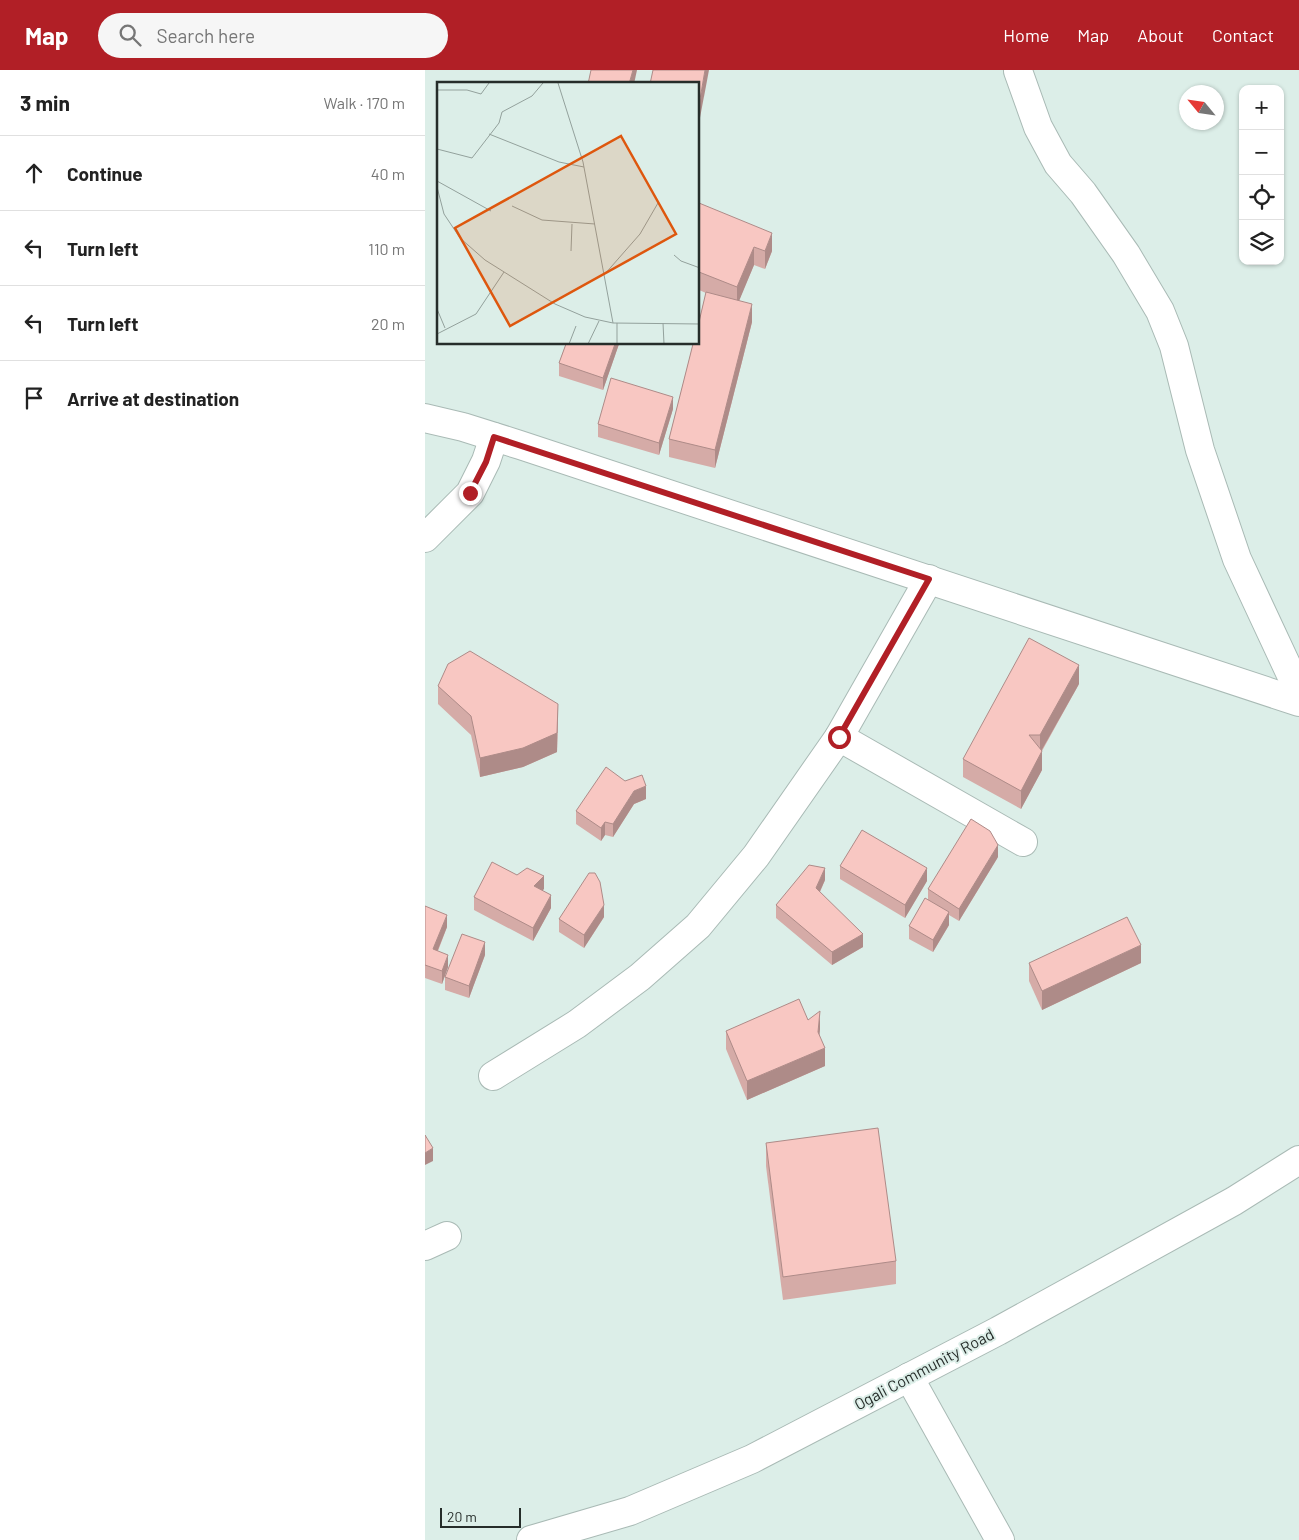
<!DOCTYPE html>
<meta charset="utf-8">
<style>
body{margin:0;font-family:Barlow,sans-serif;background:#f6f6f6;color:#222}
.controls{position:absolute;right:15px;top:15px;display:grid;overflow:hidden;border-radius:10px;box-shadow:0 1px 4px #0004}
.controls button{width:45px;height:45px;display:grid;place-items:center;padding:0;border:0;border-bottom:1px solid #e0e0e0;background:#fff;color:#222;font:25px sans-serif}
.compass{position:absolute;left:754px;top:15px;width:45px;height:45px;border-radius:50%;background:#fff;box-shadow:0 1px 4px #0004;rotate:299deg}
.scale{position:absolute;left:15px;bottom:12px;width:81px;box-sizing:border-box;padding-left:5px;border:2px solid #262d2a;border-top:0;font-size:14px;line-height:18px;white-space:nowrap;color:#262d2a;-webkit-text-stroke:4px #dceee8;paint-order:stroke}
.stop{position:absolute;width:15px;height:15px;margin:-11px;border:4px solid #b11f26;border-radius:50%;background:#fff}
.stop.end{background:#b11f26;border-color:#fff;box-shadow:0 1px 5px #0008}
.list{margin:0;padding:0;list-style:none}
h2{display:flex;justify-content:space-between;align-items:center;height:65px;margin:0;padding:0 20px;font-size:21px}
h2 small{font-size:16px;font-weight:400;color:#767676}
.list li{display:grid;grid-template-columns:32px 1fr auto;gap:15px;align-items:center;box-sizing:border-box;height:75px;padding:0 20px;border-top:1px solid #e0e0e0}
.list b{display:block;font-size:19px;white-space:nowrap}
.list em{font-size:16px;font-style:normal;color:#767676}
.icon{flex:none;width:28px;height:28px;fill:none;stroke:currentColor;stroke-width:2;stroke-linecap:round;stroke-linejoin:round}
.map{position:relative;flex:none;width:874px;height:1470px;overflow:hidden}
header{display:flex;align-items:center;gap:30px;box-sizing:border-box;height:70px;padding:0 25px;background:#b11f26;color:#fff}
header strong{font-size:24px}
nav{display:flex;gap:28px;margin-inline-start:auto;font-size:18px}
.search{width:350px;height:45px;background:#f6f6f6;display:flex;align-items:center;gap:12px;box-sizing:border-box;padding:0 18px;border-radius:28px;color:#767676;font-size:19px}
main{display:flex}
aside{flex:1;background:#fff}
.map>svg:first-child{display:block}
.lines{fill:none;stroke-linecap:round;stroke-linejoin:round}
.minor-casing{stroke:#a9bab5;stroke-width:30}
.minor{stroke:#fff;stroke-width:28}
.wall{fill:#d5aba7}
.shaded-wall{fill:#ae8b88}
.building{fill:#f8c7c2;stroke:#ae8b88}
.route{stroke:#b11f26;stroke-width:6}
.labels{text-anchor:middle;stroke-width:4;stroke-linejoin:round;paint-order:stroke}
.street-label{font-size:16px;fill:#262d2a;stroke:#dceee8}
.inset-road{fill:none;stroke:#93a19c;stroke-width:1}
.view{fill:#de570e;fill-opacity:0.15;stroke:#de570e;stroke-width:2.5}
.inset-edge{fill:none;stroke:#262d2a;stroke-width:2.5}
</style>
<header>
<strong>Map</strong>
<div class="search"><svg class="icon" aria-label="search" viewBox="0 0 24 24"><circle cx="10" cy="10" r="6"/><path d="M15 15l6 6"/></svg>Search here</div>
<nav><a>Home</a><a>Map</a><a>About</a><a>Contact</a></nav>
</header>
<main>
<aside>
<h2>3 min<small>Walk · 170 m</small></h2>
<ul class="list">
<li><svg class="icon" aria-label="ahead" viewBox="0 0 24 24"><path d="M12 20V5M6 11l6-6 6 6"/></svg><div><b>Continue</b></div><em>40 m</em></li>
<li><svg class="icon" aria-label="left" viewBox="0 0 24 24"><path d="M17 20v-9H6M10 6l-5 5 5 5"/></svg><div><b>Turn left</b></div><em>110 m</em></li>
<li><svg class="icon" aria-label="left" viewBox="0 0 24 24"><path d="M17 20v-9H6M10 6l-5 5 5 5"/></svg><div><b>Turn left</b></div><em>20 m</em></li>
<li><svg class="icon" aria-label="arrive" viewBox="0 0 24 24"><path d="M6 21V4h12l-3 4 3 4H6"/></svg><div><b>Arrive at destination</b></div></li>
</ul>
</aside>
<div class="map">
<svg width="874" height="1470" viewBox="0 0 874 1470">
<rect width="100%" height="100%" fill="#dceee8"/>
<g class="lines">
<defs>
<g id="minor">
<polyline points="593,1 613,57 633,94 658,123 701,184 735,241 749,276 775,380 812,489 874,622"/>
<polyline points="0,348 38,357 95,375 874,632"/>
<polyline points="0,468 45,423 61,391 69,367"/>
<polyline points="414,667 598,772"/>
<polyline points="68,1006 152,954 215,907 273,856 331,786 414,667 504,509"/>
<polyline points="0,1176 22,1166"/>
<polyline points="484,1307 575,1470"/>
<polyline points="106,1470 205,1441 327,1389 573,1261 809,1131 874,1090"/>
</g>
</defs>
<use href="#minor" class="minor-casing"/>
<use href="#minor" class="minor"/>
</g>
<g class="wall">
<polygon points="274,133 347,181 340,199 329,195 314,230 327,252 290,398 244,387 244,369 281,223 274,220"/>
<polygon points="141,274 194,274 178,320 134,306 134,293"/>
<polygon points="248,339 234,385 173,367 173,354"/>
<polygon points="654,614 617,681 617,700 596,739 538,707 538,689"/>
<polygon points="13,616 133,652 132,682 98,697 55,707 46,665 13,634"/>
<polygon points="221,729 209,734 188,767 180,765 176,771 151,754 151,741"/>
<polygon points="573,787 534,851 524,845 524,855 508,882 484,869 484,856 503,830 503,819"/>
<polygon points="415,796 502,811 480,848 415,809"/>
<polygon points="400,810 395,822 438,877 407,895 351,848 351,835"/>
<polygon points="119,819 117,820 126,838 108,871 49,840 49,827"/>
<polygon points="0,836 22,857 13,881 23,897 17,914 0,908"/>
<polygon points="179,847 159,878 134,862 134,849"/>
<polygon points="60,885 44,928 20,920 20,907"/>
<polygon points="604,893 716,893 617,940 604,911"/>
<polygon points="383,950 395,959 394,965 400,996 322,1030 301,979 301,961"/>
<polygon points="341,1073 471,1191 471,1214 358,1230 341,1096"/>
</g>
<g class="shaded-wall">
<polygon points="208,0 212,0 209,14 204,14"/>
<polygon points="280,0 284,0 274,53 274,35"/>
<polygon points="347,163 347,181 340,199 340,181"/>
<polygon points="329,177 329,195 312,236 312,217"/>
<polygon points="327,234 327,252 290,398 290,380"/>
<polygon points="190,274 194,274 178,320 178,308"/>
<polygon points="248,327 248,339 234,385 234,373"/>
<polygon points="654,595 654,614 615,683 615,665"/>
<polygon points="133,634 132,682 98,697 55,707 55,688"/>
<polygon points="617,681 617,700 596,739 596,721"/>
<polygon points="221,716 221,729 209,734 188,767 188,754 209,721"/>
<polygon points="180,752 180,765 176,771 176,758"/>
<polygon points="573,775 573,787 534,851 534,839"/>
<polygon points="400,798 400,810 391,830 391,818"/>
<polygon points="502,798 502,811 480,848 480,835"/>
<polygon points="119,806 119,819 109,829 109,816"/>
<polygon points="126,825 126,838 108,871 108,858"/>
<polygon points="179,835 179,847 159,878 159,865"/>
<polygon points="524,842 524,855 508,882 508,870"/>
<polygon points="22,845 22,857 8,892 8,879"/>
<polygon points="438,864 438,877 407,895 407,882"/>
<polygon points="60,872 60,885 44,928 44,916"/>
<polygon points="716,875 716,893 617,940 617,921"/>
<polygon points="23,885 23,897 17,914 17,901"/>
<polygon points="395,941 395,959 393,980 393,962"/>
<polygon points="400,978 400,996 322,1030 322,1011"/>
<polygon points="8,1078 8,1091 0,1095 0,1083"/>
</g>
<g class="building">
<polygon points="166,0 208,0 204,14 163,14"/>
<polygon points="228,0 280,0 274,35 274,14 225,14"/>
<polygon points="274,133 347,163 340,181 329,177 312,217 274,202"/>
<polygon points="281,222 327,234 290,380 244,369 268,274 274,274 274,252"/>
<polygon points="141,274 190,274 178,308 134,293"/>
<polygon points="186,308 248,327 234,373 173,354"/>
<polygon points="604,568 654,595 615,665 604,665 617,681 596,721 538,689"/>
<polygon points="45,581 133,634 132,663 98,678 55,688 46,646 13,616 23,594"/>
<polygon points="181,697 200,711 217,705 221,716 209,721 188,754 180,752 176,758 151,741"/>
<polygon points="546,749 565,761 573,775 534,839 503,819"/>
<polygon points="437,760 502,798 480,835 415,796"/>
<polygon points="67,792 92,805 102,798 119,806 109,816 126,825 108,858 49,827"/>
<polygon points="384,795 400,798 391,818 438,864 407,882 351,835"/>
<polygon points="164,803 170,803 175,812 179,835 159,865 134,849"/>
<polygon points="500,828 524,842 508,870 484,856"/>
<polygon points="0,836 22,845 8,879 23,885 17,901 0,895"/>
<polygon points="702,847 716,875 617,921 604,893"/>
<polygon points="37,864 60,872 44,916 20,907"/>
<polygon points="374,929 383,950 395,941 393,962 400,978 322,1011 301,961"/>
<polygon points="453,1058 471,1191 358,1207 341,1073"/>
<polygon points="0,1065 8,1078 0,1083"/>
</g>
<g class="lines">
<polyline class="route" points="45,423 61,392 69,367 504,509 414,667"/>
</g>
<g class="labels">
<g class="street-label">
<text transform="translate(499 1299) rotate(-28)" y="6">Ogali Community Road</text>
</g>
</g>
<g transform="translate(12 12)">
<rect width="262" height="262" fill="#dceee8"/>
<path class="inset-road" d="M121 1 146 80 176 241M0 8H30L44 12 52 1M52 52 122 80 147 85M0 67 35 76 62 41 65 30 95 14 106 1M0 99 54 129M0 105 7 132 23 156 48 178 118 222 148 235 176 241 263 242M75 124 105 138 158 142M134 169 135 142M237 173 244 179 263 186M167 193 203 152 221 121M0 227 8 246M180 241V262M226 241 227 262M0 252 39 232 67 190M132 262 139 244M151 262 162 239"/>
<path class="view" d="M184 54 239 152 73 244 18 146Z"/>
<rect width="262" height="262" class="inset-edge"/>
</g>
</svg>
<div class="controls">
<button>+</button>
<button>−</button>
<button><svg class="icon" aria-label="locate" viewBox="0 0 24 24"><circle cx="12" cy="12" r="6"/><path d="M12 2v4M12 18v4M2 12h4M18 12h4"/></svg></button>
<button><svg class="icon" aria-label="layers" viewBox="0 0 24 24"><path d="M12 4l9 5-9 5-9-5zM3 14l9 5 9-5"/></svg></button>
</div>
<svg class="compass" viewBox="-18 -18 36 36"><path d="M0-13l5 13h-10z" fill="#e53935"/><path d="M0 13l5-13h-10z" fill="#767676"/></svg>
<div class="scale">20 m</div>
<div class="stop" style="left:414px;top:667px"></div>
<div class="stop end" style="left:45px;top:423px"></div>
</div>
</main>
